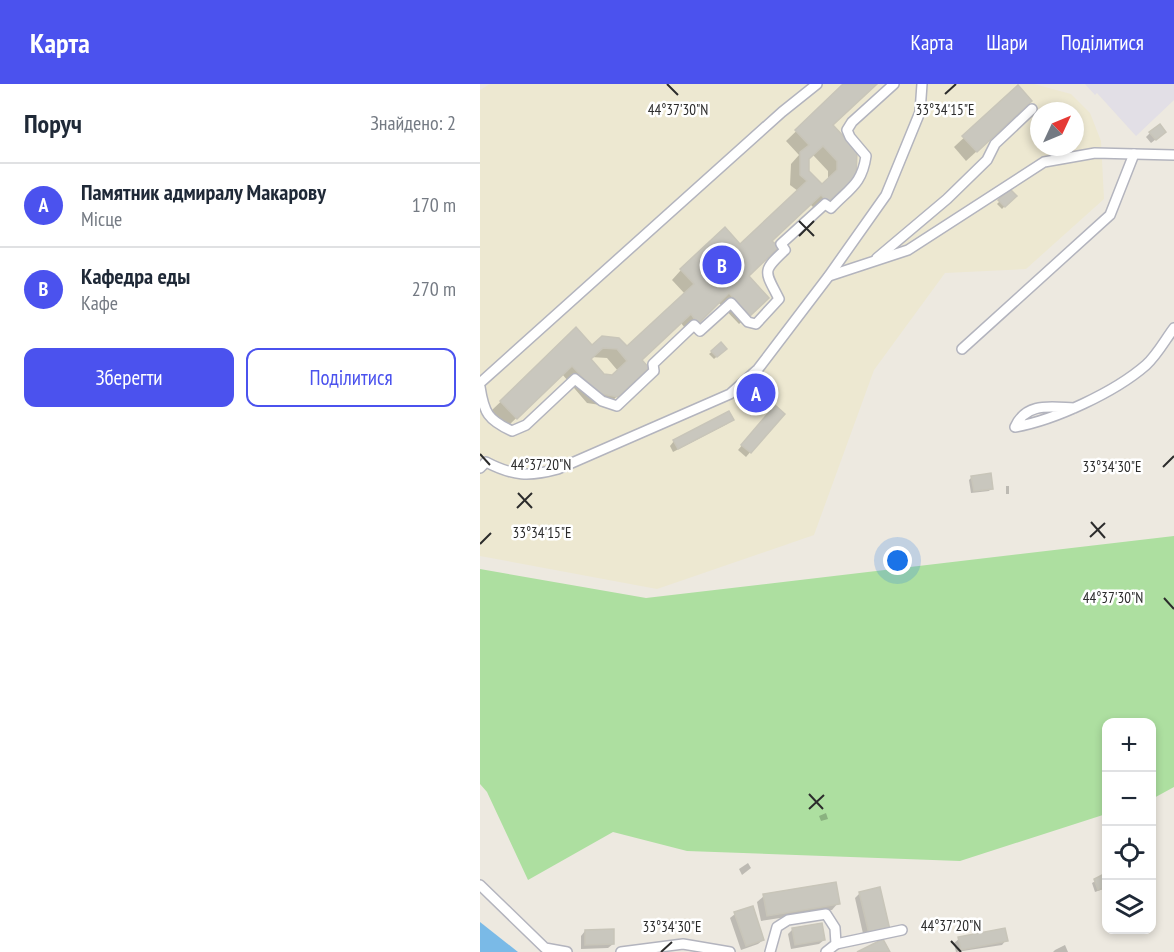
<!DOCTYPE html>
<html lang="uk">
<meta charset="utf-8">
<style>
body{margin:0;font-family:"PT Sans Narrow",sans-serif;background:#f6f6f7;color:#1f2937}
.controls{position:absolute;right:18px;bottom:18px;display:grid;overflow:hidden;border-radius:12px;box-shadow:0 3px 9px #0003}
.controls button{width:54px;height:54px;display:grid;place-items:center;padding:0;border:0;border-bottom:2px solid #e0e1e3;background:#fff;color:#1f2937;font:30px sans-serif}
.compass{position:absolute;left:550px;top:18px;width:54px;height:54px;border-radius:50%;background:#fff;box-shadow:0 3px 9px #0003;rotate:46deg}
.you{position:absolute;left:418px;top:477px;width:21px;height:21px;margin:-15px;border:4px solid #fff;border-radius:50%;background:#1a73e8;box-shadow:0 0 0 9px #1a73e833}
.badge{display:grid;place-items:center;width:39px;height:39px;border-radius:50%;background:#4b52ee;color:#fff;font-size:20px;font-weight:700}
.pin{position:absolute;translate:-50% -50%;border:3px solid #fff;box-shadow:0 2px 6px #0006}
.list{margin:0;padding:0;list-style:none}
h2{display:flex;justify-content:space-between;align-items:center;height:78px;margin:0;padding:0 24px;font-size:26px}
h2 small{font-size:20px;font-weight:400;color:#747a83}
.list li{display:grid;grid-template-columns:39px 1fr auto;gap:18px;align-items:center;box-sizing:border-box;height:84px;padding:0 24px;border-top:2px solid #e0e1e3}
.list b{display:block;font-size:22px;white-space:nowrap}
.list p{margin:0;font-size:20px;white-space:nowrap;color:#747a83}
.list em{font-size:20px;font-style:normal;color:#747a83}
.actions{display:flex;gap:12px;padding:18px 24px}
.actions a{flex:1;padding:14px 0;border:2px solid #4b52ee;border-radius:12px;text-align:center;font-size:21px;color:#4b52ee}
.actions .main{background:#4b52ee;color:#fff}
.icon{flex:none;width:33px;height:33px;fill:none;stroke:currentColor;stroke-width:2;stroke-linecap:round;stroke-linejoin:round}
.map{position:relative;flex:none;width:694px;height:868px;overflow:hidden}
header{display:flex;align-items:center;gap:36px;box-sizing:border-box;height:84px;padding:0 30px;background:#4b52ee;color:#fff}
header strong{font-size:28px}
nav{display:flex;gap:33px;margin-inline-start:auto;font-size:21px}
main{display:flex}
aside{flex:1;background:#fff}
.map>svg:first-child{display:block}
.industrial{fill:#e2dfe6}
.education{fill:#ede8d1;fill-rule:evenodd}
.green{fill:#addfa0}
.water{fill:#7abae7}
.shadow{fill:#0003;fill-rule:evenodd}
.building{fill:#c9c7be;stroke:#c8c5b9;stroke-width:1.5;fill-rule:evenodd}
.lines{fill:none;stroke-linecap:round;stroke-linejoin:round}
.minor-casing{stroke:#b3b4be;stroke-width:12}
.minor{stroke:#fff;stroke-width:9}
.ticks{fill:none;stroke:#2c2c2c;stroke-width:2}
.ticks-label{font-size:15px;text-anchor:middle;fill:#2c2c2c;stroke:#fff;stroke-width:5;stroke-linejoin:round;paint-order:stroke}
</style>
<header>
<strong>Карта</strong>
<nav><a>Карта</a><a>Шари</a><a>Поділитися</a></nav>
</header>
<main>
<aside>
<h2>Поруч<small>Знайдено: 2</small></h2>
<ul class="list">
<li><span class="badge">A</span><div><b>Памятник адмиралу Макарову</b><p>Місце</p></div><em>170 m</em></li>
<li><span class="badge">B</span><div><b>Кафедра еды</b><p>Кафе</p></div><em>270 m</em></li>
</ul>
<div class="actions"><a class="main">Зберегти</a><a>Поділитися</a></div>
</aside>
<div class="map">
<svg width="694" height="868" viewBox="0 0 694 868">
<rect width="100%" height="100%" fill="#ede9e0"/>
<polygon class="industrial" points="605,0 694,0 694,16 656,52 617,9 615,11"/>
<path class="education" d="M10 0H554L591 10 610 29 621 57 624 115 546 185 465 189 394 286 334 451 177 505 0 472V6ZM559 27H595V63H559Z"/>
<polygon class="green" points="694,452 694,703 672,715 672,638 626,638 626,730 480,777 207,767 133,748 48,796 7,708 0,700 0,485 166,514"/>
<polygon class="water" points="0,838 38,868 0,868"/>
<g class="shadow">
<path d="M365 0H396L351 41 375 92 337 127 330 120 290 157 267 192 278 224 259 240 238 218 208 248 201 239 160 276 157 293 127 322 107 319 82 290 26 344 11 327 96 245 112 263 147 264 205 210 192 196 201 186 260 162 318 107 310 101 311 80 319 71 306 57ZM333 71 348 87V97L342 102 327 88 328 76ZM111 273 127 274 138 287 132 293 123 291 109 275Z"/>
<polygon points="538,3 541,27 486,77 474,63"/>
<polygon points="670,49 680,52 671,59 666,53"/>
<polygon points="530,107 534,112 522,125 517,120"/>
<polygon points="241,260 245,265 234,275 229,270"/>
<polygon points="291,327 303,330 266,373 258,366"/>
<polygon points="252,336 247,340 193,368 190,362 194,357"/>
<polygon points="492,393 511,404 509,407 491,409 489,396"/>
<rect x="526" y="402" width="3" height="8"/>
<polygon points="346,729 348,735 341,737 339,732"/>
<polygon points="268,779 271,784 262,791 259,785"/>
<polygon points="626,791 626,804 615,808 612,799"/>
<polygon points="380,809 408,845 384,854 375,814"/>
<polygon points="284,812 358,819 352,826 281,837 277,818"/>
<polygon points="255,830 283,856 278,860 261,866 250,834"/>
<polygon points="313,845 344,856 339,860 311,865 308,850"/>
<polygon points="105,847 133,860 128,864 101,865 101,852"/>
<polygon points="479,855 526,856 522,861 476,868 474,859"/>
<polygon points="585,861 588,868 573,868 575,866"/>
</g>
<g class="building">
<path d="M363 0H397L353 41 377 67 376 93 348 118 341 111 292 157 299 163 269 192 289 214 270 232 249 209 218 240 211 230 162 276 169 284 138 313 117 309 92 282 37 335 20 317 96 243 112 261 122 252 139 254 147 262 214 200 200 185 245 143 260 160 327 97 320 91V68L329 61 315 46ZM343 62 357 77V86L342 100 329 87V75ZM123 264 137 265 147 277 132 291 124 290 111 275Z"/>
<polygon points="538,1 552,17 497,68 482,52"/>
<polygon points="680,40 686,48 676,56 669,48"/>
<polygon points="530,105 537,112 525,123 518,116"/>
<polygon points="241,258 247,265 237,273 231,267"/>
<polygon points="295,321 305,330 271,369 261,361"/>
<polygon points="249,327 254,336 198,365 193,356"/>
<polygon points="511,389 513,405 494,407 491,392"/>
<polygon points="626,789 626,803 618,806 614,795"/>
<polygon points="356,798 360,820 287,832 283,810"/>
<polygon points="400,803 410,846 389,850 379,808"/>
<polygon points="273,822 284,856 266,862 254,828"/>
<polygon points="342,839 345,856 315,861 312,844"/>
<polygon points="525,844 528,857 481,866 478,853"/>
<polygon points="134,845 134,860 105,861 105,846"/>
<polygon points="403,855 410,868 377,868"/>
</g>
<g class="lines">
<defs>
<g id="minor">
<polyline points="397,174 467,115 507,76 515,60 552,25"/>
<polyline points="349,192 428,166 564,78 615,69 694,71"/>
<polyline points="482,265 630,131 654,70"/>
<polyline points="0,299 302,28 337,0"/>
<path d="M0 303C4 329 8 336 32 347L46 341 95 295 122 317 137 322 174 287 173 280 214 241 220 247 251 219 268 238 276 240 299 215C285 187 281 188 305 166L301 160 345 120 351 124C370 104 382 100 386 72L370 53 367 46 372 38 414 0"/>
<path d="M594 324C570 323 546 318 535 343 575 336 635 308 666 281 677 271 685 256 694 244"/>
<path d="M0 384 6 378C33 392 49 393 78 385L250 310 278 285 348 193 406 111 440 28 442 0"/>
<polyline points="0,801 65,864 87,868"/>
<polyline points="356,860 422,846"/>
<polyline points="141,868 203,860 250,868"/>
<polyline points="290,868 297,843 308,836 346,830 355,844 356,860 346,868"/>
</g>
</defs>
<use href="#minor" class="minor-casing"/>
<use href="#minor" class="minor"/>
</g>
<path class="ticks" d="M187 0 198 11M465 10 476 0M319 137 334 152M319 152 334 137M0 370 10 381M683 383 694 372M38 409 52 424M37 424 52 409M611 438 625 454M610 453 625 439M0 460 11 449M684 514 694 525M329 710 343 725M329 725 344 711M471 857 481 868M181 868 192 858"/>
<g class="ticks-label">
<text x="465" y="31">33°34'15"E</text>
<text x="198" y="31">44°37'30"N</text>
<text x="61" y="386">44°37'20"N</text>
<text x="632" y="388">33°34'30"E</text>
<text x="62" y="454">33°34'15"E</text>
<text x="633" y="519">44°37'30"N</text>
<text x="471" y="847">44°37'20"N</text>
<text x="192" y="848">33°34'30"E</text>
</g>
</svg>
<div class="controls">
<button>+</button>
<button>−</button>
<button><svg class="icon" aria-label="locate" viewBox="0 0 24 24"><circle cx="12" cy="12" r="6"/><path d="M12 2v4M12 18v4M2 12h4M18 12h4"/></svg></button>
<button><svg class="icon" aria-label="layers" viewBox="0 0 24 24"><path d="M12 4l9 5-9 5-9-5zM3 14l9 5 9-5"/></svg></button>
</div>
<svg class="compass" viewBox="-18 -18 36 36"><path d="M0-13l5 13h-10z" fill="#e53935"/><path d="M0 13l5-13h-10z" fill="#747a83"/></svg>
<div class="you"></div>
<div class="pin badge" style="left:276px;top:309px">A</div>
<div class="pin badge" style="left:242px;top:181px">B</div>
</div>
</main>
